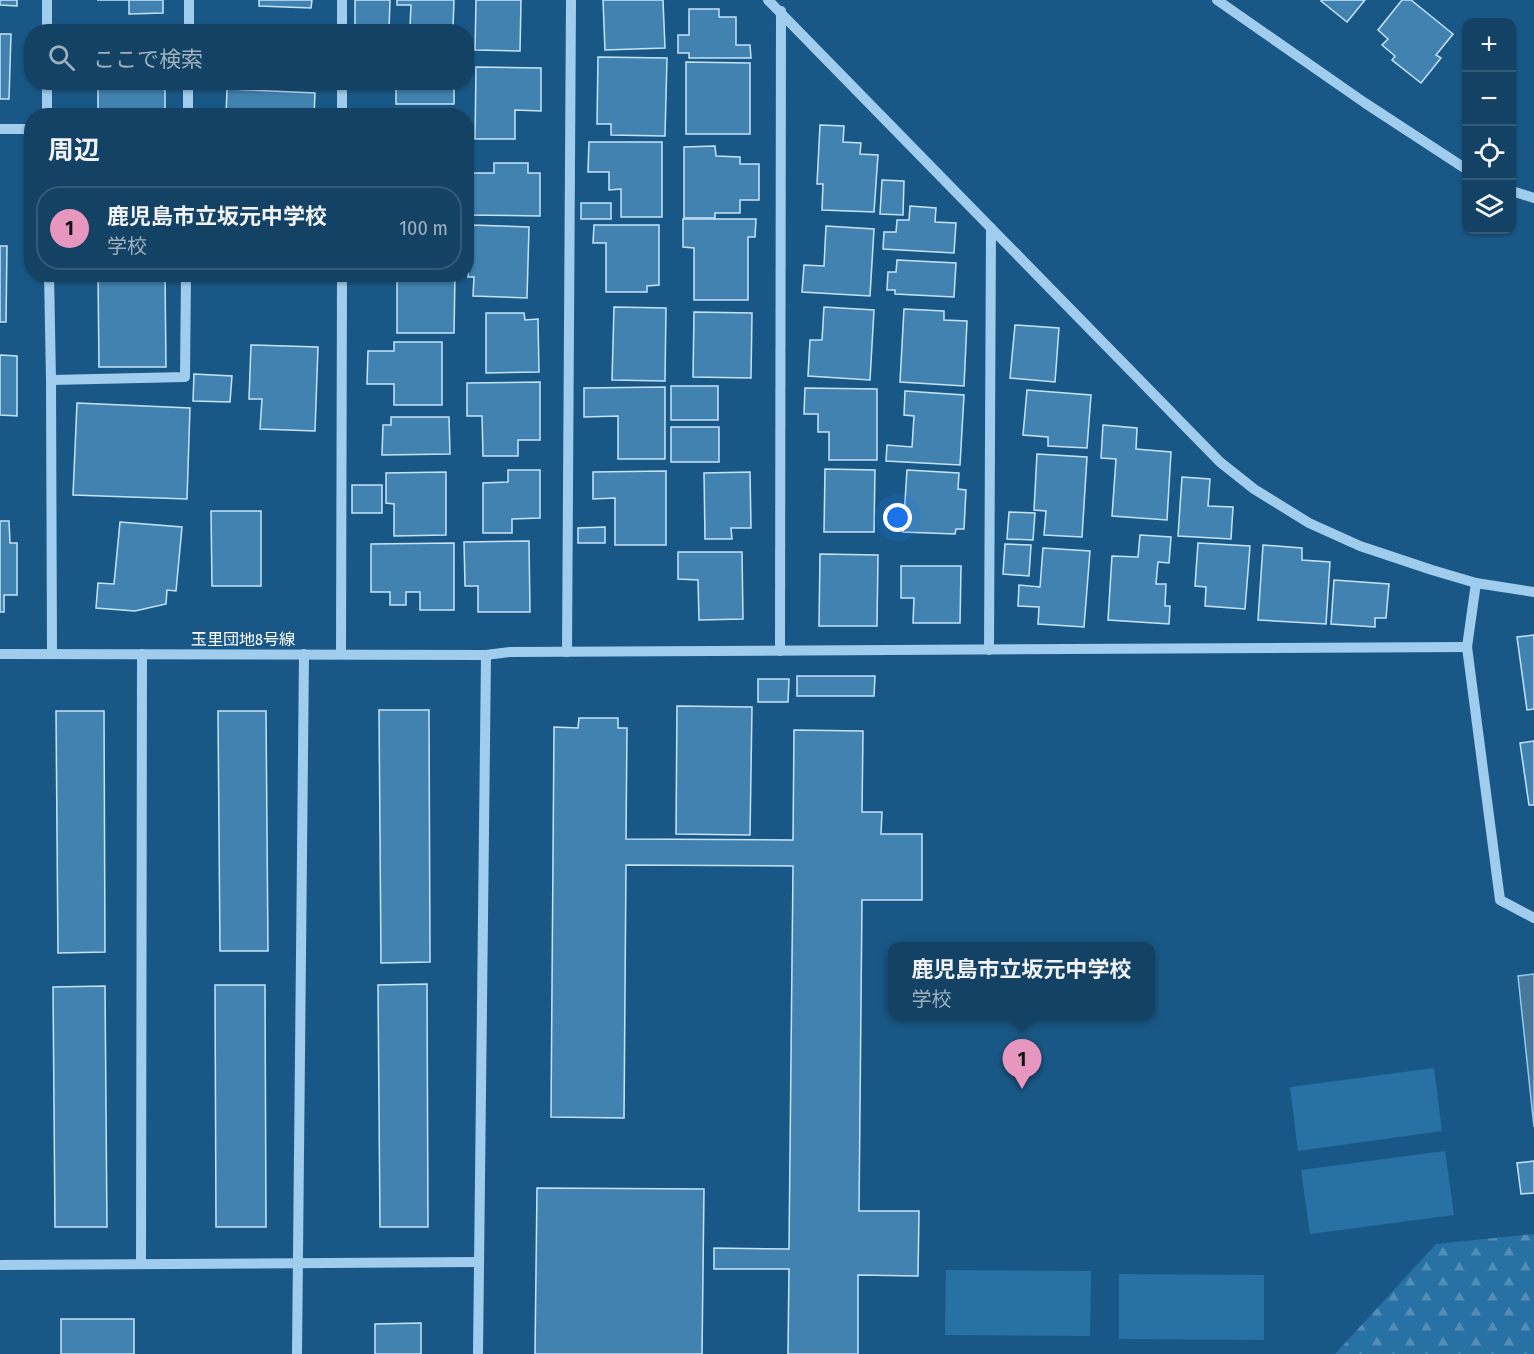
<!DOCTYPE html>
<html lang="ja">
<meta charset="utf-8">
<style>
body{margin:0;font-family:"Fira Sans Condensed","Noto Sans JP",sans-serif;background:#204d6d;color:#f1f3f6}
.controls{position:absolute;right:18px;top:18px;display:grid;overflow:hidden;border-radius:12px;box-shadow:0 2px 4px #0004}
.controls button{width:54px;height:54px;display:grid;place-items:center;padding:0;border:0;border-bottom:2px solid #325b78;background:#134264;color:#f1f3f6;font:30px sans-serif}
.you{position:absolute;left:898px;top:518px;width:21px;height:21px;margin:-15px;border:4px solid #fff;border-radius:50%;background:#1a73e8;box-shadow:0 0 0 9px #1a73e833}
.badge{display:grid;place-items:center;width:39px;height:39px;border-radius:50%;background:#e797bd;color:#111;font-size:20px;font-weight:700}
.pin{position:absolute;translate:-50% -50px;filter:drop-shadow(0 2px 3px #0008)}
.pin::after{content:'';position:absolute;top:32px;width:21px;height:18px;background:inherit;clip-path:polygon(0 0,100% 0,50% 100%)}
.popup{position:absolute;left:888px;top:942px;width:267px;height:78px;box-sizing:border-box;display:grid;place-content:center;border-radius:12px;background:#134264;filter:drop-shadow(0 2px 4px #0005);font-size:20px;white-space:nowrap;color:#9db0bf}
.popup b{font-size:22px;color:#f1f3f6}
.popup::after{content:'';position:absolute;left:50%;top:100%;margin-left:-12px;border:12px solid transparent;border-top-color:#134264}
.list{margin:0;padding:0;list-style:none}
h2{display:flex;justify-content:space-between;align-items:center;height:78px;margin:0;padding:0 24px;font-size:26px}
h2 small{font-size:20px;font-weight:400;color:#9db0bf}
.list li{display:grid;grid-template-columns:39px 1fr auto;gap:18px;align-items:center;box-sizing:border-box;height:84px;margin:0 12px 12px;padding:0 12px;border:2px solid #325b78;border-radius:24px}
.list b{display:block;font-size:22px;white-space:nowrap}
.list p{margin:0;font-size:20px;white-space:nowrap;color:#9db0bf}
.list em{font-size:20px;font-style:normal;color:#9db0bf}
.icon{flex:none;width:33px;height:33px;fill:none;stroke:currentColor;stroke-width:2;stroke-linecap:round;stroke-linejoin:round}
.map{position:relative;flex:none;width:1534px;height:1354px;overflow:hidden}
.search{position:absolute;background:#134264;box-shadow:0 2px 4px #0004;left:24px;top:24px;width:450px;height:66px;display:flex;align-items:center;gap:15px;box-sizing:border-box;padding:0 21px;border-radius:24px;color:#9db0bf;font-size:22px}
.panel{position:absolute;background:#134264;box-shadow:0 2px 4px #0004;left:24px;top:108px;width:450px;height:174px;border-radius:24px}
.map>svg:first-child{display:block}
.green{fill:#2871a4}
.forest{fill:url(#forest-firs)}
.water{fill:#4a789a;stroke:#92caef;stroke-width:1.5}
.building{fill:#4182b0;stroke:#c5e4f9;stroke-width:1.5}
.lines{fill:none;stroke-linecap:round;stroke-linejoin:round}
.minor{stroke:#a0cded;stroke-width:10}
.labels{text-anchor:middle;stroke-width:6;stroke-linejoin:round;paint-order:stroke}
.street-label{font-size:16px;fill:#fff;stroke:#195886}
</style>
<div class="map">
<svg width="1534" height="1354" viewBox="0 0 1534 1354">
<defs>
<pattern id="forest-firs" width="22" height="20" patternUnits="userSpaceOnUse" patternTransform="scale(1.5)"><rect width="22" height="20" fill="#2871a4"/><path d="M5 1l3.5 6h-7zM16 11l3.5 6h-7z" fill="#538db6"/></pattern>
</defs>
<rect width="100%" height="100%" fill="#195886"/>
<g class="green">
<polygon points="1434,1068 1442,1131 1298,1151 1290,1087"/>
<polygon points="1445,1151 1454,1215 1310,1234 1301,1170"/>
<polygon points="946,1270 1091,1271 1090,1336 945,1335"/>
<polygon points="1119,1274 1264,1275 1264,1340 1119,1339"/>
</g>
<polygon class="forest" points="1534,1234 1534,1354 1335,1354 1436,1244"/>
<polygon class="water" points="1534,974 1534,1127 1518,976"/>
<g class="building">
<polygon points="0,0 17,0 17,6 0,5"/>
<polygon points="97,0 163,0 163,13 129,14 129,0"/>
<polygon points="259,0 312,0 311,8 259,6"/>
<polygon points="355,0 390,0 389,30 355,30"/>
<polygon points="397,0 454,0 453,27 410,27 411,5 397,5"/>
<polygon points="476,0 521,0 520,51 475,50"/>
<polygon points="603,0 663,0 665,48 605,50"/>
<polygon points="1322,0 1365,0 1347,22 1321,1"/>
<polygon points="1402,0 1411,0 1453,34 1436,55 1441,58 1421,83 1392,60 1395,56 1382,45 1388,39 1378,30"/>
<polygon points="689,9 719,9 719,17 736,17 736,45 750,45 751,58 689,58 689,53 678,53 678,35 689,35"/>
<polygon points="0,34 11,34 9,99 0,99"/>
<polygon points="598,57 667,58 665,136 611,135 611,124 597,124"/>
<polygon points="686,62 750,63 750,134 686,134"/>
<polygon points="476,67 541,68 541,111 515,110 515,139 475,139"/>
<rect x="98" y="82" width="67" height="34"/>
<polygon points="206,82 283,82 282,88 206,85"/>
<rect x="396" y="82" width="58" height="22"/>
<polygon points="227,89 315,93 314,116 226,116"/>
<rect x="404" y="112" width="50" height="4"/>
<polygon points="820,125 844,126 843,142 861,143 860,154 878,155 874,212 822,210 823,184 817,184"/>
<polygon points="589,142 662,142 662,217 621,217 621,189 609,190 609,172 588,172"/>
<polygon points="715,146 716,156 740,157 740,164 759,164 759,200 740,200 740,213 715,213 715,218 684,218 684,147"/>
<polygon points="494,163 528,163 528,173 540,173 540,216 466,215 466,173 494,173"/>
<polygon points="882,180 904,181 903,215 880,214"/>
<rect x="581" y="203" width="30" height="16"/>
<polygon points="910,206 936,208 935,222 956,223 954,253 883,249 884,232 896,232 897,220 909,220"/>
<polygon points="683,219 756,219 755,237 748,237 748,300 694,300 694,248 683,247"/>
<polygon points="470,225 529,227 527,298 473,296 474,277 468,277"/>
<polygon points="594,225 659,225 659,285 647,286 647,292 606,292 606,243 593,243"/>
<polygon points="826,226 874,229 870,296 802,292 804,265 824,266"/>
<polygon points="0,246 7,246 6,322 0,322"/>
<polygon points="897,260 956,263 954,297 895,294 895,290 887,290 888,272 896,272"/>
<polygon points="98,274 165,274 166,367 99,367"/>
<polygon points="397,274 455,274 454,333 397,333"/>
<polygon points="614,307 666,308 665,381 612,380"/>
<polygon points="824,307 874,310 870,380 808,376 810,340 822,340"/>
<polygon points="904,309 944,311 944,320 967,321 964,386 900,382"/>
<polygon points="694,312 752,313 751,378 693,377"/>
<polygon points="486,313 524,313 525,320 538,319 539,372 486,373"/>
<polygon points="1015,325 1059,328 1055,382 1010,378"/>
<polygon points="394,342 442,342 442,405 394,405 394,384 367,384 368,351 394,351"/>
<polygon points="251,345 318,347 315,431 260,429 262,399 249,399"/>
<polygon points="0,355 17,356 17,416 0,415"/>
<polygon points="194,374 232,376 230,402 193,401"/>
<polygon points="540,382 540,440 518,440 518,456 483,456 482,416 467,416 467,383"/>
<rect x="671" y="386" width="47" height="34"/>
<polygon points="665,387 665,459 618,459 618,416 584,417 584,388"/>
<polygon points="805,388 877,389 877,460 829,460 829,432 818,432 818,414 804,414"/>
<polygon points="1027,390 1091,395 1087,448 1048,446 1048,437 1023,435"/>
<polygon points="905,391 964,395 960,465 886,461 887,445 912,447 914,416 904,415"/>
<polygon points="77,403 190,408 187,499 73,495"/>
<polygon points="391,417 449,417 450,454 382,455 383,425 391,425"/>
<polygon points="1103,425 1137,428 1136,449 1171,452 1167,520 1112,516 1116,459 1101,458"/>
<rect x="671" y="427" width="48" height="35"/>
<polygon points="1037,454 1087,457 1082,537 1044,535 1046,511 1034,510"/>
<polygon points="825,469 875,470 874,532 824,532"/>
<polygon points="508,470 540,470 540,518 512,519 512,533 483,533 483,483 508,482"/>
<polygon points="907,470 959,473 958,489 966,490 964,529 956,529 955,534 903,532"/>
<polygon points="666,471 666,545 615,545 615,498 593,499 593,472"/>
<polygon points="446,472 446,535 394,536 394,504 386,503 386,473"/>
<polygon points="750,472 751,528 731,528 732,539 705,539 704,473"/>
<polygon points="1182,477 1210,479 1208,506 1233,507 1231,539 1178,536"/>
<rect x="352" y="485" width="30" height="28"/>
<polygon points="211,511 261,511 261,586 212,586"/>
<polygon points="1009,512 1035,513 1033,540 1007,539"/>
<polygon points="0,521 9,521 10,543 17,543 17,595 4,595 4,612 0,612"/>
<polygon points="120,522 182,527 176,591 167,590 166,604 135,611 96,608 98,583 114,584"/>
<polygon points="605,527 605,543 578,543 578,528"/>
<polygon points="1140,535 1171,537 1169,563 1158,562 1156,584 1166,584 1165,606 1170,606 1169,624 1108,620 1112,556 1138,557"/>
<polygon points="529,541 530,612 478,612 478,586 465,586 464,542"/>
<polygon points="454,543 454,610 420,610 420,592 406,592 406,605 390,605 390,592 371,592 371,544"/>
<polygon points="1198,543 1250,546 1245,609 1205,606 1206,587 1195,586"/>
<polygon points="1005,544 1031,545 1029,576 1003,574"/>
<polygon points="1263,545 1302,548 1302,560 1330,562 1326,624 1258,620"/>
<polygon points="1043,548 1090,551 1084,627 1038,624 1039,607 1018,606 1019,585 1040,587"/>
<polygon points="678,552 742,552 743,619 699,620 698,580 678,579"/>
<polygon points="820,554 878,555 877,626 819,626"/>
<polygon points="901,566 961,566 960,623 913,623 914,598 901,598"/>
<polygon points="1334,580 1389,584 1386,618 1375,618 1375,627 1331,624"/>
<polygon points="1534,635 1534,709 1527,710 1517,637"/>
<polygon points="797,676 875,676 874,696 797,696"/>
<polygon points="758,679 789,679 788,702 758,702"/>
<polygon points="677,706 752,707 750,835 676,834"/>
<polygon points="379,710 429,710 430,962 381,963"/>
<polygon points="56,711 104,711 105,952 58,953"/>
<polygon points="218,711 266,711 268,951 220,951"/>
<polygon points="579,718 618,718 618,728 627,728 626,839 793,840 794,730 863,731 862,812 882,812 881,834 922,834 922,900 862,900 859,1211 919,1211 918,1276 858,1275 858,1354 788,1354 789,1269 714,1269 714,1248 789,1249 793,866 626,865 624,1118 551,1117 554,727 578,728"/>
<polygon points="1534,741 1534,805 1529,805 1520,743"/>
<polygon points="427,984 428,1227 380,1227 378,985"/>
<polygon points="215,985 265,985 266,1227 216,1227"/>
<polygon points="105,986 107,1227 55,1227 53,987"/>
<polygon points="1534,1161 1534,1193 1521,1194 1517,1163"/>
<polygon points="537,1188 704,1189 702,1354 535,1354"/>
<rect x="61" y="1319" width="73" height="35"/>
<polygon points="421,1323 421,1354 375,1354 375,1324"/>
</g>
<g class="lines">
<g class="minor">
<polyline points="768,0 1220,462 1254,489 1309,523 1360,546 1432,570 1476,583 1534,592"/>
<polyline points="1217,0 1365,103 1466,169"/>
<polyline points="47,32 47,0"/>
<polyline points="189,32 189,0"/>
<polyline points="342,32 342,0"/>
<polyline points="47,116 47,82"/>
<polyline points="188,116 188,82"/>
<polyline points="342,116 342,82"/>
<polyline points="0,129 32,129"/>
<polyline points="1512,191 1534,198"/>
<polyline points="49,274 51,380 52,654"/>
<polyline points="51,380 185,377 186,274"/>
<polyline points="1476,583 1467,647 1500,900 1534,918"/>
<polyline points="989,650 991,228"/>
<polyline points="780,651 781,11"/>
<polyline points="567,652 571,0"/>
<polyline points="0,654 486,655 510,652 1467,647"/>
<polyline points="341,654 342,274"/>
<polyline points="141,1264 142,654"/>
<polyline points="0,1265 478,1262"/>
<polyline points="297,1354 304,654"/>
<polyline points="478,1354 486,655"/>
</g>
</g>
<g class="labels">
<g class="street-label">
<text x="243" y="645">玉里団地8号線</text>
</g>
</g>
</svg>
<div class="controls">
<button>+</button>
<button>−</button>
<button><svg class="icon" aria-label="locate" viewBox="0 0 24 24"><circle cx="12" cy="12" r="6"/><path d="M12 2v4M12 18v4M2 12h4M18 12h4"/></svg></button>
<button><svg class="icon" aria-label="layers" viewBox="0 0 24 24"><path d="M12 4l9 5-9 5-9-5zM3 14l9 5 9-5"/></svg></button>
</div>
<div class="you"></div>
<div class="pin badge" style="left:1022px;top:1089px">1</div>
<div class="popup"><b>鹿児島市立坂元中学校</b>学校</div>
<div class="search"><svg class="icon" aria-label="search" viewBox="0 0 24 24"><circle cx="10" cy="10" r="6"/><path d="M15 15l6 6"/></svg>ここで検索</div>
<section class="panel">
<h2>周辺<small></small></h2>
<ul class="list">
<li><span class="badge">1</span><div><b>鹿児島市立坂元中学校</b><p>学校</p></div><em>100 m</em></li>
</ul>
</section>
</div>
